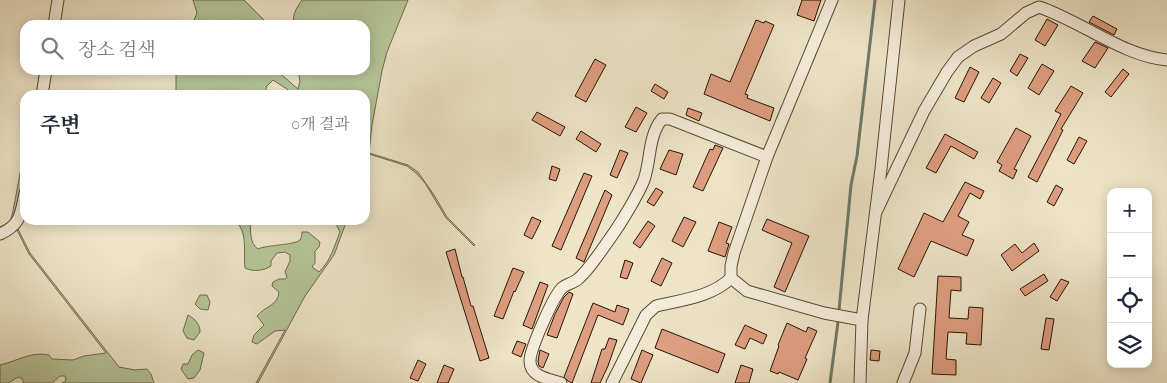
<!DOCTYPE html>
<html lang="ko">
<meta charset="utf-8">
<style>
body{margin:0;font-family:"IM FELL French Canon","Noto Serif KR",serif;background:#f2f2f3;color:#1f2937}
.controls{position:absolute;right:15px;bottom:15px;display:grid;overflow:hidden;border-radius:10px;box-shadow:0 2px 12px #0003}
.controls button{width:45px;height:45px;display:grid;place-items:center;padding:0;border:0;border-bottom:1px solid #e0e1e3;background:#fff;color:#1f2937;font:25px sans-serif}
.list{margin:0;padding:0;list-style:none}
h2{display:flex;justify-content:space-between;align-items:center;height:65px;margin:0;padding:0 20px;font-size:21px}
h2 small{font-size:16px;font-weight:400;color:#747a83}
.icon{flex:none;width:28px;height:28px;fill:none;stroke:currentColor;stroke-width:2;stroke-linecap:round;stroke-linejoin:round}
.map{position:relative;flex:none;width:1167px;height:383px;overflow:hidden}
.search{position:absolute;background:#fff;box-shadow:0 2px 12px #0003;left:20px;top:20px;width:350px;height:55px;display:flex;align-items:center;gap:12px;box-sizing:border-box;padding:0 18px;border-radius:15px;color:#747a83;font-size:19px}
.panel{position:absolute;background:#fff;box-shadow:0 2px 12px #0003;left:20px;top:90px;width:350px;height:135px;border-radius:15px}
.map>svg:first-child{display:block}
.green{fill:#b5c598;stroke:#6e6d4c}
.lines{fill:none;stroke-linecap:round;stroke-linejoin:round}
.stream{stroke:#6c7b6a;stroke-width:3}
.building{fill:#de9e81;stroke:#281500}
.minor-casing{stroke:#5a4932;stroke-width:13}
.minor{stroke:#f4eddb;stroke-width:11}
</style>
<div class="map">
<svg width="1167" height="383" viewBox="0 0 1167 383">
<rect width="100%" height="100%" fill="#eee4c8"/>
<filter id="stains"><feTurbulence type="fractalNoise" baseFrequency=".004" numOctaves="4"/><feColorMatrix values="0 0 0 0 .2 0 0 0 0 .09 0 0 0 0 .02 0 0 0 .5 -.17"/></filter>
<radialGradient id="worn" r=".72"><stop offset=".6" stop-color="#630" stop-opacity="0"/><stop offset="1" stop-color="#630" stop-opacity=".3"/></radialGradient>
<g class="green">
<polygon points="193,0 244,0 267,23 267,25 192,25 197,13"/>
<path d="M302 0H408L387 52 382 71 372 125 369 153 408 165 418 172 434 195 447 217 475 245 474 246 446 218 425 183 416 173 407 166 369 154 365 169V95H293L287 89 273 80 267 86 264 95H176V70H276L298 89 300 81 298 70H365V25H294C292 14 296 9 302 0Z"/>
<path d="M25 147C25 163 24 201 17 215 14 221 6 226 0 231V227L10 222 13 211Z"/>
<path d="M233 220H250C251 230 249 243 258 249 266 245 295 245 300 240 301 239 302 235 302 232H308L320 242 319 247 315 251V263L312 267 319 272C331 260 334 247 340 232L334 220H347L334 255 305 296 258 383H256L285 330 275 331 257 344 252 342 254 335 264 325 257 316C265 306 278 306 279 292L272 286 273 282 279 279H285L287 277 285 272 290 261V255L285 252 277 253 271 261V266C264 271 252 272 245 268 243 252 249 229 233 220Z"/>
<path d="M17 227 30 253 119 367 135 370 147 369 151 374 154 383H62L66 381 65 376H60L52 383H23V379L18 377 8 383H0V365C17 361 32 351 49 355L52 359 73 360 84 356 106 353 29 254 16 228Z"/>
<polygon points="200,295 207,295 210,302 208,310 200,309 195,304"/>
<path d="M188 315C195 319 200 324 200 332L194 340 187 338 183 331Z"/>
<polygon points="198,350 204,353 200,370 194,378 188,379 181,369 183,364 188,364 192,355"/>
</g>
<g class="lines">
<g class="stream">
<polyline points="839,310 851,185 857,156 875,0"/>
<polyline points="830,383 838,322"/>
</g>
</g>
<g class="building">
<polygon points="802,0 821,0 814,21 797,15"/>
<polygon points="1093,16 1117,29 1114,35 1089,22"/>
<polygon points="1047,19 1058,25 1045,46 1035,40"/>
<polygon points="756,20 764,23 765,21 774,25 745,94 748,95 747,98 774,108 770,121 704,94 711,74 730,82"/>
<polygon points="1095,42 1108,48 1095,68 1082,61"/>
<polygon points="1020,54 1028,58 1017,76 1010,71"/>
<polygon points="595,59 606,65 586,102 575,96"/>
<polygon points="1042,64 1054,71 1039,95 1028,88"/>
<polygon points="970,67 979,72 964,102 955,98"/>
<polygon points="1123,69 1129,74 1111,97 1105,92"/>
<polygon points="993,78 1001,83 989,103 981,98"/>
<polygon points="655,84 668,92 664,99 651,91"/>
<polygon points="1071,86 1083,93 1061,129 1063,130 1037,182 1028,177 1061,114 1055,111"/>
<polygon points="636,107 647,113 636,132 625,127"/>
<polygon points="688,108 702,113 699,121 686,115"/>
<polygon points="537,112 565,127 560,136 532,120"/>
<polygon points="1016,128 1031,136 1014,169 1017,170 1013,179 999,171 1002,165 997,162"/>
<polygon points="581,131 601,144 596,152 576,139"/>
<polygon points="945,134 978,152 974,159 951,146 936,173 926,168"/>
<polygon points="1079,137 1087,141 1074,164 1067,160"/>
<polygon points="715,145 723,148 703,191 693,187 710,149 713,150"/>
<polygon points="620,150 628,153 617,178 610,175"/>
<polygon points="669,150 683,154 676,175 660,169"/>
<polygon points="552,166 560,169 556,181 549,179"/>
<polygon points="584,173 592,176 561,250 552,246"/>
<polygon points="965,182 984,191 980,199 970,193 958,216 969,222 962,235 974,240 967,256 931,241 914,277 898,269 924,213 943,222"/>
<polygon points="1056,185 1063,189 1054,206 1047,202"/>
<polygon points="656,188 663,192 654,206 647,202"/>
<polygon points="605,190 612,195 584,262 576,258"/>
<polygon points="532,217 541,221 532,239 524,235"/>
<polygon points="684,217 696,222 683,247 672,241"/>
<polygon points="767,219 809,236 785,292 774,287 792,243 762,230"/>
<polygon points="648,221 655,226 640,248 633,243"/>
<polygon points="719,222 732,227 726,243 729,244 725,257 708,251"/>
<polygon points="1034,243 1039,251 1012,271 1001,255 1015,244 1022,253"/>
<polygon points="455,249 462,277 463,277 471,306 473,306 489,358 480,361 446,252"/>
<polygon points="662,258 672,263 661,286 651,281"/>
<polygon points="625,260 633,263 627,279 620,277"/>
<polygon points="513,268 524,272 515,292 514,291 503,319 494,316"/>
<polygon points="1044,274 1048,281 1025,296 1020,289"/>
<polygon points="938,276 961,277 961,291 951,290 949,318 968,319 969,307 983,308 981,345 966,344 967,333 948,332 946,359 956,360 956,375 932,374"/>
<polygon points="1061,279 1069,282 1057,301 1050,297"/>
<polygon points="540,282 548,285 532,329 523,325"/>
<polygon points="569,292 573,294 557,338 547,335 555,314 564,297"/>
<polygon points="593,303 615,312 617,305 629,309 623,325 598,315 572,383 568,381 564,377"/>
<polygon points="1046,318 1054,319 1049,350 1041,349"/>
<polygon points="787,323 806,332 808,327 817,331 805,358 807,359 798,380 779,372 778,374 770,371 779,346 778,345"/>
<polygon points="745,325 767,335 763,344 750,338 745,349 735,345"/>
<polygon points="662,329 725,354 718,373 655,348"/>
<polygon points="609,338 617,340 608,366 600,383 591,383 602,349 605,349"/>
<polygon points="517,341 526,344 521,357 512,353"/>
<polygon points="540,350 549,354 543,368 539,366 538,361"/>
<polygon points="642,350 653,355 641,383 631,379"/>
<polygon points="871,350 880,351 879,361 870,360"/>
<polygon points="418,360 426,364 418,381 410,378"/>
<polygon points="444,365 454,369 448,383 437,383"/>
<polygon points="741,365 753,369 749,383 735,383"/>
</g>
<g class="lines">
<defs>
<g id="minor">
<polyline points="832,0 767,157 734,253 731,266 731,278 747,291 824,313 862,320"/>
<polyline points="54,25 58,0"/>
<polyline points="42,95 46,70"/>
<path d="M876 212 924 111 947 72 958 57 974 46 1001 34 1026 13 1039 7C1081 21 1123 56 1167 60"/>
<path d="M0 234C21 225 21 213 25 193"/>
<path d="M561 383C549 379 530 377 530 361 530 349 553 297 562 288 566 284 574 283 578 279 589 270 603 248 611 237 621 223 638 195 644 180 651 160 648 136 662 119H670L767 157"/>
<path d="M612 383 646 315 656 306C681 300 712 297 731 278"/>
<polyline points="860,383 862,320 881,169 899,0"/>
<polyline points="903,383 915,353 920,309"/>
</g>
</defs>
<use href="#minor" class="minor-casing"/>
<use href="#minor" class="minor"/>
</g>
<rect width="100%" height="100%" filter="url(#stains)"/>
<rect width="100%" height="100%" fill="url(#worn)"/>
</svg>
<div class="controls">
<button>+</button>
<button>−</button>
<button><svg class="icon" aria-label="locate" viewBox="0 0 24 24"><circle cx="12" cy="12" r="6"/><path d="M12 2v4M12 18v4M2 12h4M18 12h4"/></svg></button>
<button><svg class="icon" aria-label="layers" viewBox="0 0 24 24"><path d="M12 4l9 5-9 5-9-5zM3 14l9 5 9-5"/></svg></button>
</div>
<div class="search"><svg class="icon" aria-label="search" viewBox="0 0 24 24"><circle cx="10" cy="10" r="6"/><path d="M15 15l6 6"/></svg>장소 검색</div>
<section class="panel">
<h2>주변<small>0개 결과</small></h2>
<ul class="list">
</ul>
</section>
</div>
